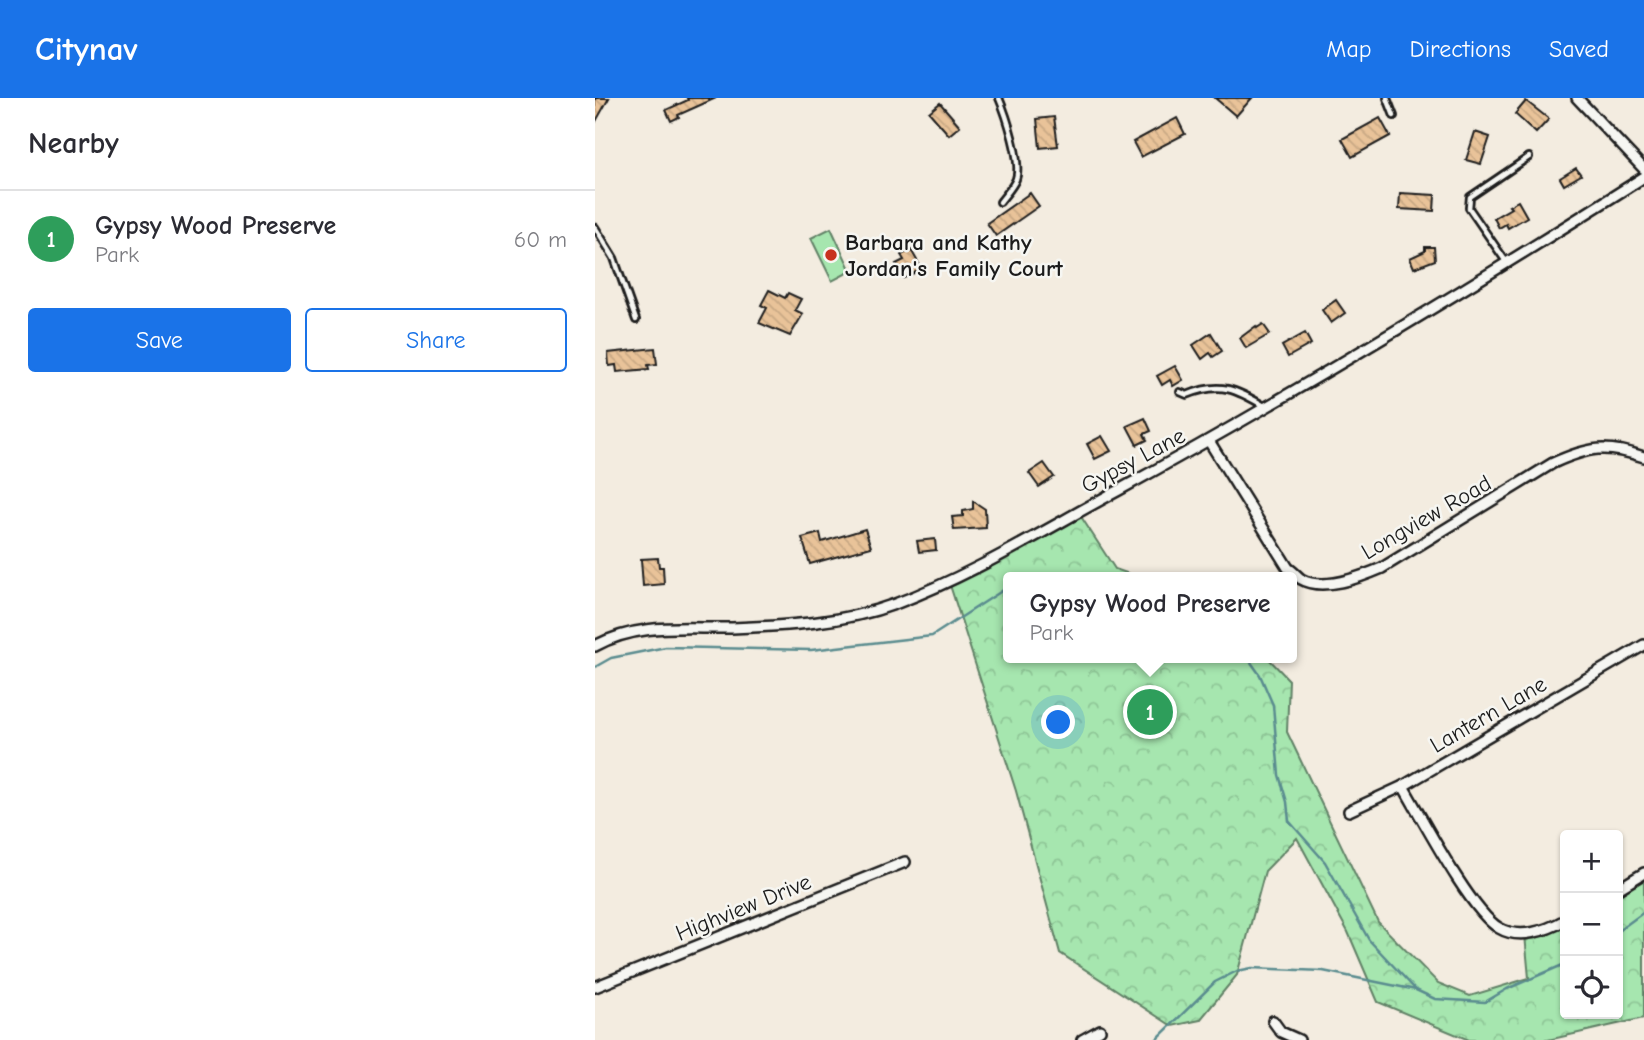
<!DOCTYPE html>
<meta charset="utf-8">
<style>
body{margin:0;font-family:"Comic Neue",sans-serif;background:#f2f2f3;color:#2b2b33}
.controls{position:absolute;right:21px;bottom:21px;display:grid;overflow:hidden;border-radius:7px;box-shadow:0 2px 5px #0004}
.controls button{width:63px;height:63px;display:grid;place-items:center;padding:0;border:0;border-bottom:2px solid #e1e1e2;background:#fff;color:#2b2b33;font:35px sans-serif}
.you{position:absolute;left:464px;top:625px;width:24px;height:24px;margin:-18px;border:5px solid #fff;border-radius:50%;background:#1a73e8;box-shadow:0 0 0 10px #1a73e833}
.badge{display:grid;place-items:center;width:46px;height:46px;border-radius:50%;background:#1a73e8;color:#fff;font-size:23px;font-weight:700}
.pin{position:absolute;translate:-50% -50%;border:4px solid #fff;box-shadow:0 2px 7px #0006}
.popup{position:absolute;left:408px;top:474px;width:294px;height:91px;box-sizing:border-box;display:grid;place-content:center;border-radius:7px;background:#fff;filter:drop-shadow(0 2px 5px #0005);font-size:23px;white-space:nowrap;color:#7c7c81}
.popup b{font-size:26px;color:#2b2b33}
.popup::after{content:'';position:absolute;left:50%;top:100%;margin-left:-14px;border:14px solid transparent;border-top-color:#fff}
.list{margin:0;padding:0;list-style:none}
h2{display:flex;justify-content:space-between;align-items:center;height:91px;margin:0;padding:0 28px;font-size:30px}
h2 small{font-size:23px;font-weight:400;color:#7c7c81}
.list li{display:grid;grid-template-columns:46px 1fr auto;gap:21px;align-items:center;box-sizing:border-box;height:98px;padding:0 28px;border-top:2px solid #e1e1e2}
.list b{display:block;font-size:26px;white-space:nowrap}
.list p{margin:0;font-size:23px;white-space:nowrap;color:#7c7c81}
.list em{font-size:23px;font-style:normal;color:#7c7c81}
.actions{display:flex;gap:14px;padding:21px 28px}
.actions a{flex:1;padding:16px 0;border:2px solid #1a73e8;border-radius:7px;text-align:center;font-size:24px;color:#1a73e8}
.actions .main{background:#1a73e8;color:#fff}
.icon{flex:none;width:38px;height:38px;fill:none;stroke:currentColor;stroke-width:2;stroke-linecap:round;stroke-linejoin:round}
.map{position:relative;flex:none;width:1049px;height:942px;overflow:hidden}
header{display:flex;align-items:center;gap:42px;box-sizing:border-box;height:98px;padding:0 35px;background:#1a73e8;color:#fff}
header strong{font-size:33px}
nav{display:flex;gap:38px;margin-inline-start:auto;font-size:24px}
main{display:flex}
aside{flex:1;background:#fff}
.map>svg:first-child{display:block}
.forest{fill:url(#forest-crowns);stroke:#618166;stroke-width:2}
.pitch{fill:#a6e6af;stroke:#618166;stroke-width:2}
.lines{fill:none;stroke-linecap:round;stroke-linejoin:round}
.stream{stroke:#5a8c8f;stroke-width:2.5}
.building{fill:url(#building-back-hatch);stroke:#1c1c1c;stroke-width:2}
.service-casing{stroke:#1c1c1c;stroke-width:10}
.minor-casing{stroke:#1c1c1c;stroke-width:14}
.service{stroke:#f6f6f2;stroke-width:4.5}
.minor{stroke:#f6f6f2;stroke-width:9}
.poi-dot{fill:#c8321e;stroke:#f6f6f2;stroke-width:2.5}
.labels{text-anchor:middle;stroke-width:5;stroke-linejoin:round;paint-order:stroke}
.poi-label{font-size:23px;font-weight:bold;fill:#1c1c1c;stroke:#f6f6f2;text-anchor:start}
.street-label{font-size:23px;fill:#1c1c1c;stroke:#f6f6f2}
</style>
<header>
<strong>Citynav</strong>
<nav><a>Map</a><a>Directions</a><a>Saved</a></nav>
</header>
<main>
<aside>
<h2>Nearby<small></small></h2>
<ul class="list">
<li><span class="badge" style="background:#2e9e5b">1</span><div><b>Gypsy Wood Preserve</b><p>Park</p></div><em>60 m</em></li>
</ul>
<div class="actions"><a class="main">Save</a><a>Share</a></div>
</aside>
<div class="map">
<svg width="1049" height="942" viewBox="0 0 1049 942">
<defs>
<pattern id="forest-crowns" width="20" height="18" patternUnits="userSpaceOnUse" patternTransform="scale(1.75)"><rect width="20" height="18" fill="#a6e6af"/><path d="M2 6a3 3 0 1 1 6 0M12 15a3 3 0 1 1 6 0" fill="none" stroke="#8ec596"/></pattern>
<pattern id="building-back-hatch" width="6" height="6" patternUnits="userSpaceOnUse" patternTransform="scale(1.75)"><rect width="6" height="6" fill="#e9c399"/><path d="M-1 5l2 2M0 0l6 6M5-1l2 2" fill="none" stroke="#c7a783"/></pattern>
</defs>
<rect width="100%" height="100%" fill="#f3ece0"/>
<filter id="ink" filterUnits="userSpaceOnUse"><feTurbulence type="fractalNoise" baseFrequency=".0143" numOctaves="2"/><feDisplacementMap in="SourceGraphic" scale="14" xChannelSelector="R" yChannelSelector="G"/><feConvolveMatrix kernelMatrix="1 2 1 2 8 2 1 2 1" color-interpolation-filters="sRGB"/></filter>
<g filter="url(#ink)">
<polygon class="forest" points="483,414 520,471 543,479 413,479 413,560 673,560 694,582 692,634 783,824 843,885 875,898 934,880 930,837 970,822 970,916 1023,916 1023,791 1049,776 1049,920 953,942 874,942 783,904 753,834 702,740 670,773 642,877 605,922 577,928 465,855 421,693 354,484"/>
<polygon class="pitch" points="236,130 256,173 237,183 216,140"/>
<g class="lines">
<g class="stream">
<polyline points="619,560 620,562 633,560"/>
<polyline points="653,560 665,577 678,607 684,677 692,704 694,723 730,764 774,842 821,892"/>
<polyline points="0,569 16,560 71,549 216,552 337,538 413,489"/>
<polyline points="1023,833 1049,814"/>
<polyline points="561,942 620,884 642,873 657,870 728,873 821,892 840,901 890,904 912,891 970,866"/>
</g>
</g>
<g class="building">
<polygon points="0,0 14,0 0,25"/>
<polygon points="92,0 121,0 83,17 84,19 76,23 71,12 93,2"/>
<polygon points="620,0 657,0 641,18"/>
<polygon points="931,3 954,21 941,35 920,16"/>
<polygon points="345,5 365,28 354,37 334,14"/>
<polygon points="459,19 463,48 445,50 442,21"/>
<polygon points="582,20 590,36 546,59 538,44"/>
<polygon points="785,20 795,38 757,59 747,41"/>
<polygon points="880,34 895,39 886,66 871,62"/>
<polygon points="981,70 986,77 969,87 965,80"/>
<polygon points="435,95 444,108 401,138 392,125"/>
<polygon points="805,95 840,97 839,113 804,111"/>
<polygon points="923,103 932,119 913,130 911,126 904,130 899,120 916,110 914,108"/>
<polygon points="830,149 839,149 840,162 819,170 815,160 830,153"/>
<polygon points="316,152 327,171 309,180 301,166 309,162 306,157"/>
<polygon points="174,192 190,200 193,195 206,201 200,212 208,216 195,238 164,225 172,210 166,207"/>
<polygon points="741,202 750,215 736,225 727,212"/>
<polygon points="668,226 675,236 651,250 645,240 661,228 662,230"/>
<polygon points="616,235 627,253 618,259 615,255 607,261 598,247"/>
<polygon points="710,235 716,246 693,259 687,248"/>
<polygon points="60,250 62,266 53,267 54,271 22,274 21,267 14,268 13,255"/>
<polygon points="580,268 588,282 578,288 575,282 567,287 562,278"/>
<polygon points="550,320 556,333 549,336 552,342 542,347 532,328"/>
<polygon points="507,338 516,353 500,361 492,346"/>
<polygon points="449,365 459,379 444,389 434,375"/>
<polygon points="378,403 390,411 391,430 359,432 357,419 368,418 368,413 378,411"/>
<polygon points="270,431 276,449 215,466 207,440 225,435 227,444"/>
<polygon points="340,441 341,452 324,454 322,443"/>
<polygon points="63,460 64,469 68,469 69,486 48,488 46,461"/>
</g>
<g class="lines">
<defs>
<g id="service">
<path d="M404 0C411 16 427 64 421 81 418 89 410 97 405 104"/>
<polyline points="792,0 799,18"/>
<polyline points="0,129 19,160 41,222"/>
<polyline points="912,165 874,110 875,99 934,59"/>
<path d="M585 294 592 297C625 283 641 291 671 309"/>
</g>
<g id="minor">
<polyline points="982,0 1049,71"/>
<path d="M614 343 693 470C698 473 702 478 706 481 728 494 766 479 787 470L958 365C994 349 1011 346 1049 359"/>
<path d="M0 548C45 524 88 531 137 530 191 528 249 525 300 506 378 477 451 431 524 392 703 294 877 188 1049 79"/>
<path d="M808 688C827 720 876 814 904 830 924 842 951 833 970 822"/>
<polyline points="754,713 808,688 1049,547"/>
<polyline points="1023,791 1049,775"/>
<polyline points="0,889 310,764"/>
<polyline points="678,923 686,934 704,942"/>
<polyline points="487,942 505,932"/>
</g>
</defs>
<use href="#service" class="service-casing"/>
<use href="#minor" class="minor-casing"/>
<use href="#service" class="service"/>
<use href="#minor" class="minor"/>
</g>
</g>
<circle class="poi-dot" cx="236" cy="157" r="7"/>
<g class="labels">
<g class="poi-label">
<text x="250" y="152">Barbara and Kathy<tspan x="250" dy="26">Jordan's Family Court</tspan></text>
</g>
<g class="street-label">
<text transform="translate(538 362) rotate(-28)" y="8">Gypsy Lane</text>
<text transform="translate(831 419) rotate(-30)" y="8">Longview Road</text>
<text transform="translate(893 616) rotate(-30)" y="8">Lantern Lane</text>
<text transform="translate(148 809) rotate(-22)" y="8">Highview Drive</text>
</g>
</g>
</svg>
<div class="controls">
<button>+</button>
<button>−</button>
<button><svg class="icon" aria-label="locate" viewBox="0 0 24 24"><circle cx="12" cy="12" r="6"/><path d="M12 2v4M12 18v4M2 12h4M18 12h4"/></svg></button>
</div>
<div class="you"></div>
<div class="pin badge" style="left:555px;top:614px;background:#2e9e5b">1</div>
<div class="popup"><b>Gypsy Wood Preserve</b>Park</div>
</div>
</main>
